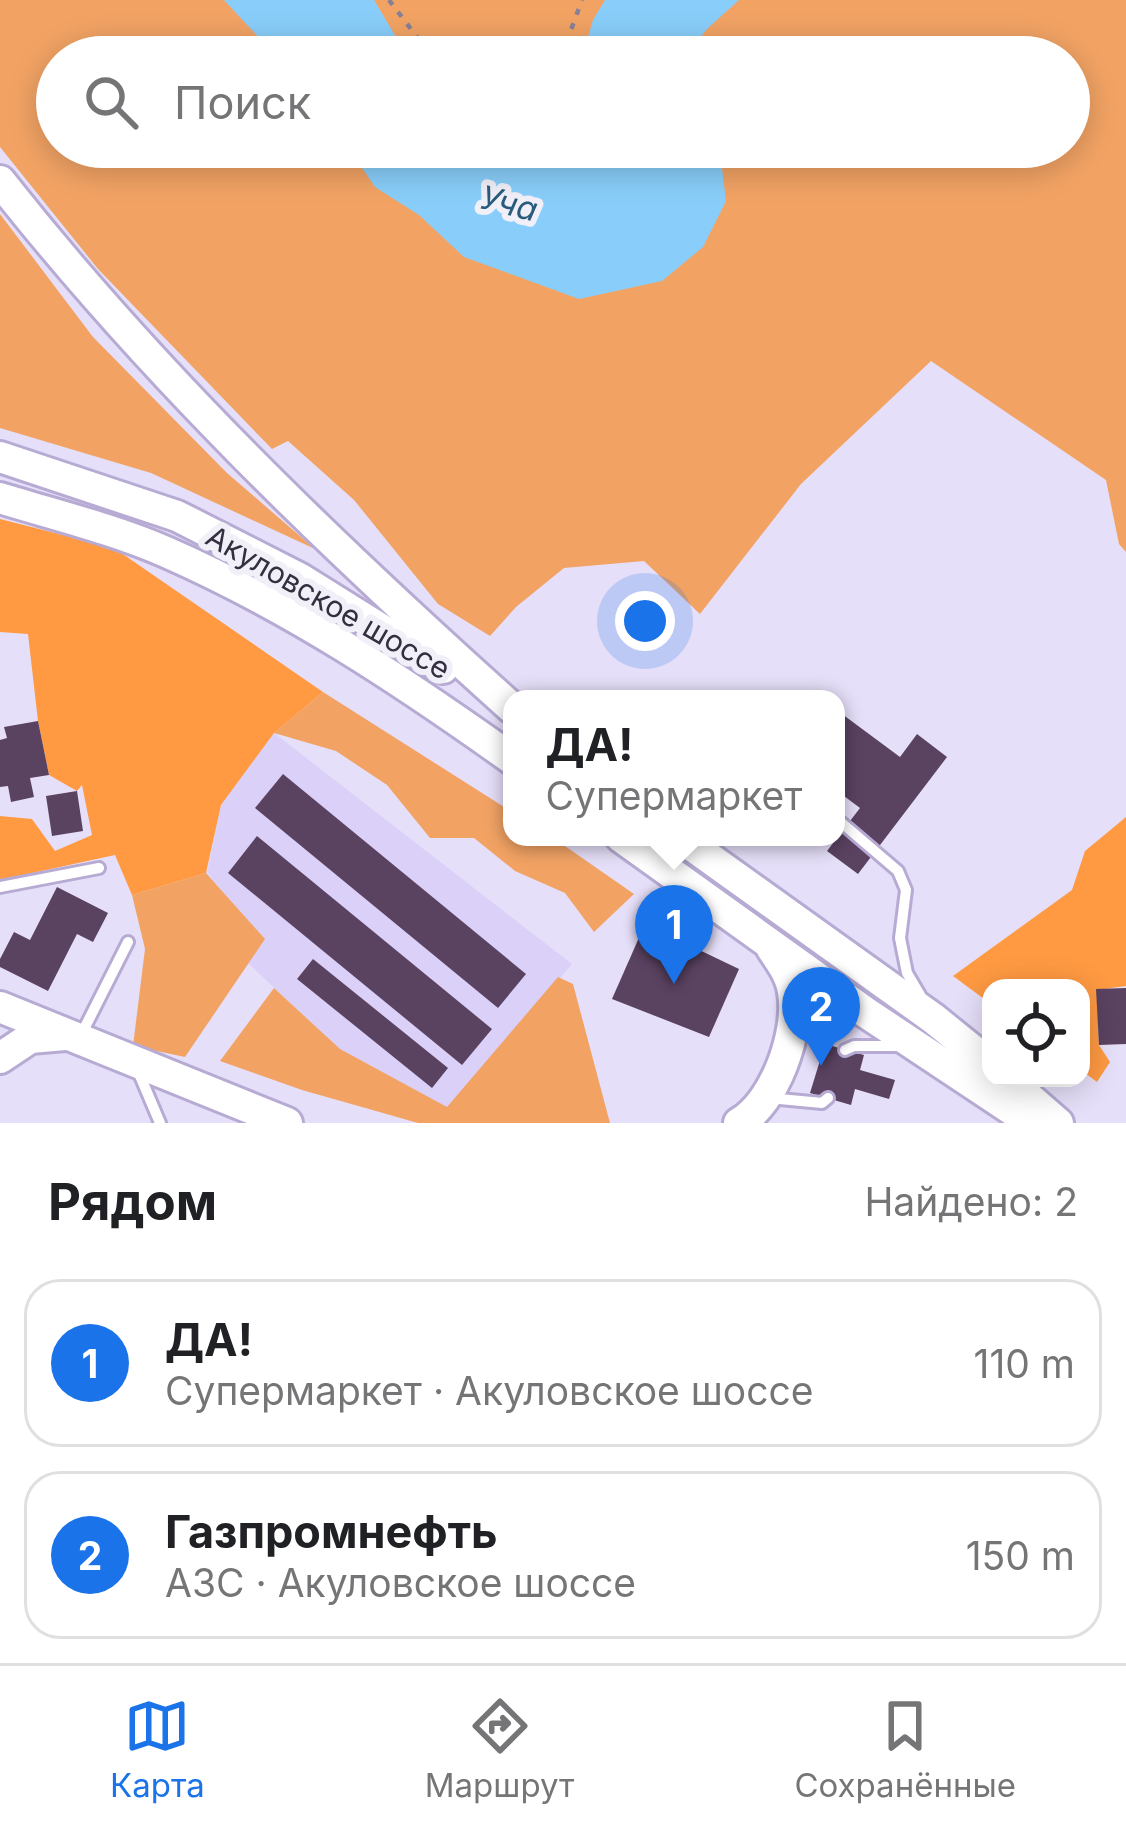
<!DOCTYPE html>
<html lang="ru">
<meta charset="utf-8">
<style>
body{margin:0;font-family:Inter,sans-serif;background:#f2f2f2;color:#202124}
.controls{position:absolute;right:36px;bottom:36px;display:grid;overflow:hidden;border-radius:24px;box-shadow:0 6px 30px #0003}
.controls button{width:108px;height:108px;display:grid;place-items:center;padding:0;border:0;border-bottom:3px solid #e0e0e0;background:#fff;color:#202124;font:60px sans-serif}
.you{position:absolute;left:645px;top:621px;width:42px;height:42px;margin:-30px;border:9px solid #fff;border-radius:50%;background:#1a73e8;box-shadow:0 0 0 18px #1a73e833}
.badge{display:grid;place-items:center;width:78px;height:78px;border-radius:50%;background:#1a73e8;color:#fff;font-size:39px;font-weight:700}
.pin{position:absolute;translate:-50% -99px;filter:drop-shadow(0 3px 6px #0008)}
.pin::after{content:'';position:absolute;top:63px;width:42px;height:36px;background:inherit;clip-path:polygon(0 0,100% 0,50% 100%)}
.popup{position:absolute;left:503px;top:690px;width:342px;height:156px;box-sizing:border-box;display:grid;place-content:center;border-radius:24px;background:#fff;filter:drop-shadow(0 3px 9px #0005);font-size:39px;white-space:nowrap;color:#757577}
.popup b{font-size:45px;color:#202124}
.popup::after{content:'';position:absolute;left:50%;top:100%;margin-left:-24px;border:24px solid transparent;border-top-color:#fff}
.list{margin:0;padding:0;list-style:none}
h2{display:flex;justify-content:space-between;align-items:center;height:156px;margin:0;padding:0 48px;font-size:51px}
h2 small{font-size:39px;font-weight:400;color:#757577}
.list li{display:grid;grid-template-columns:78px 1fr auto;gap:36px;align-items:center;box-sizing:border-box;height:168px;margin:0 24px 24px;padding:0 24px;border:3px solid #e0e0e0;border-radius:36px}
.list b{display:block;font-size:45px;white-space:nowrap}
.list p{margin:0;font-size:39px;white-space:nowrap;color:#757577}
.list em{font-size:39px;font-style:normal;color:#757577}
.icon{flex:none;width:66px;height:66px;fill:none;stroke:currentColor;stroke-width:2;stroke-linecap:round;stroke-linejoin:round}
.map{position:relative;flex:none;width:1126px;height:1123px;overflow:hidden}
.search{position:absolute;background:#fff;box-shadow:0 6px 30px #0003;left:36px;right:36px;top:36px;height:132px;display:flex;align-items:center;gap:30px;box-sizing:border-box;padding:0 42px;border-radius:66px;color:#757577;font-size:45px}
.sheet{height:540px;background:#fff}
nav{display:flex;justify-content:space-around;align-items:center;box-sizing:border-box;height:168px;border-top:3px solid #e0e0e0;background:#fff;font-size:33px;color:#757577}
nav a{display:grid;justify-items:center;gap:6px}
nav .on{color:#1a73e8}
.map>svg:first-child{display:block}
.built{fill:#dbd0f8}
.green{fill:#f2a364;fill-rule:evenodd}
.forest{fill:#ff9a42}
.water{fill:#89cefa}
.building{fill:#5a4261}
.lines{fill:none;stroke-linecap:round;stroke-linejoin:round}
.lane-casing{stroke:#b7abd4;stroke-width:16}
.secondary-casing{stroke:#b7abd4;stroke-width:36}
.path{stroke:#878196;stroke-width:4.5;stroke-dasharray:6 9;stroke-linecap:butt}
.lane{stroke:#fff;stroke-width:10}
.secondary{stroke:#fff;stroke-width:30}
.labels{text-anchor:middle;stroke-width:12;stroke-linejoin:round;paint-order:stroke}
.street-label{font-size:30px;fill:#332f3f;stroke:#f1eff8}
.water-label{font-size:33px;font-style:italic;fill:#295c7b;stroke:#f1eff8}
</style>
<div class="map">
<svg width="1126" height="1123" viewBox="0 0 1126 1123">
<rect width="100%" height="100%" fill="#e6dff9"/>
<polygon class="built" points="274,733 572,964 447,1108 339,1049 248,963 264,939 207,873 221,805"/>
<g class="green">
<path d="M0 0H1126V552L1119 544 1106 480 931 361 801 484 700 614 644 561 564 568 516 607 490 636 438 604 354 500 288 441 272 449 98 269 0 147ZM57 57H1069V147H57Z"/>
<polygon points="0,214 93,337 227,473 315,549 151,473 0,428"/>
<polygon points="323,692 512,812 512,837 552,837 634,894 594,932 565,893 515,871 474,838 430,838 387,785 336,751 274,733"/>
<polygon points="206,873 265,939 185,1057 133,1046 145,949 132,895"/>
<polygon points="558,977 573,984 610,1123 418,1123 302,1090 220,1061 274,988 340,1049 447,1107"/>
</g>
<g class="forest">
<polygon points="0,519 114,548 323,692 274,733 221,805 206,873 132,895 115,855 0,880 0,816 32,819 55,851 92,835 82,785 77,791 49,775 38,721 28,634 0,632"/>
<polygon points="1126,817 1126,986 1097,990 1099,1045 1110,1062 1097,1082 1081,1070 1081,988 991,988 991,1004 953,976 1072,890 1085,851"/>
</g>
<g class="water">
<polygon points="224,0 374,0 408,57 277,57"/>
<polygon points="605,0 739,0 707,29 685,57 582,57 593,20"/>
<polygon points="348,147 701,147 720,152 726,201 703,247 662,281 579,299 464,257 419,215 375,187"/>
</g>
<g class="building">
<polygon points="842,714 900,757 917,734 947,757 858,874 827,851 860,808 836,790 836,722"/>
<polygon points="38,721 49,775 30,778 34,797 11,802 8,786 0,787 0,740 7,738 4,727"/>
<polygon points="283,774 526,974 498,1008 255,808"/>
<polygon points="77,791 83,831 52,836 46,796"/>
<polygon points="257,836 492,1029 462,1065 228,873"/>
<polygon points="57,887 108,913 93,942 77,934 48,991 0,967 0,959 14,932 30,940"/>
<polygon points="645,924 739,969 709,1037 612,999"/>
<polygon points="313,959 448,1068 432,1088 297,979"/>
<polygon points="1126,988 1126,1044 1099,1045 1096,989"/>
<polygon points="825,1044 864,1055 860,1070 895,1080 889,1099 855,1089 851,1105 810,1093"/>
</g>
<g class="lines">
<defs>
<g id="lane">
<polyline points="836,818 898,871 906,890 900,938 907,973 920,995"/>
<polyline points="0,887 99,868"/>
<polyline points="81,1035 128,942"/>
<polyline points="845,1050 854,1046 901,1046"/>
<polyline points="138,1071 160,1123"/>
<polyline points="769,1098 822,1103 828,1098"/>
</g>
<g id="secondary">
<path d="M0 181C152 374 329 544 512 708"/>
<polyline points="0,457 177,516 299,578 443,668"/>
<path d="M0 498C55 515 113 529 166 552 291 607 401 680 512 759"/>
<polyline points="621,837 865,1012 1032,1123"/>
<polyline points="680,837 934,1019 991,1065"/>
<polyline points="0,1007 287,1123"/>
<polyline points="0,1058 30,1038 65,1035"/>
<polyline points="1006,1078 1058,1123"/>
<path d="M739 1123C775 1103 800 1032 793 992 791 976 781 962 772 949"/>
</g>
</defs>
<use href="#lane" class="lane-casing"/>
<use href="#secondary" class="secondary-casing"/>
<g class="path">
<polyline points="389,0 432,57"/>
<polyline points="561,57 582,0"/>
</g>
<use href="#lane" class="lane"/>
<use href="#secondary" class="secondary"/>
</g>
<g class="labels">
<g class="street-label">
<text transform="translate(328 603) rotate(30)" y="10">Акуловское шоссе</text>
</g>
<g class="water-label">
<text transform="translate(509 203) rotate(14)" y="12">Уча</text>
</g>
</g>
</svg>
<div class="controls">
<button><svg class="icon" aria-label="locate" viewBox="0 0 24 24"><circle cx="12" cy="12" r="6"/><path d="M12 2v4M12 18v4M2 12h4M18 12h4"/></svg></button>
</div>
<div class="you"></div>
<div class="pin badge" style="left:674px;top:984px">1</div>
<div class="popup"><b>ДА!</b>Супермаркет</div>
<div class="pin badge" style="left:821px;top:1066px">2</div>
<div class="search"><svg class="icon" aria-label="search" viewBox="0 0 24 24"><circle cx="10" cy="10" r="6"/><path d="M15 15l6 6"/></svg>Поиск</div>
</div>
<section class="sheet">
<h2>Рядом<small>Найдено: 2</small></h2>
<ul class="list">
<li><span class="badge">1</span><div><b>ДА!</b><p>Супермаркет · Акуловское шоссе</p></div><em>110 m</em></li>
<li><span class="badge">2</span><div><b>Газпромнефть</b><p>АЗС · Акуловское шоссе</p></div><em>150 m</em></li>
</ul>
</section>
<nav>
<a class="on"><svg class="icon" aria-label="map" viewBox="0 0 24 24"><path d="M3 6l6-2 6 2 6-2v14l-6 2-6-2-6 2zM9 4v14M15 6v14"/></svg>Карта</a>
<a><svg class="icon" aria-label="directions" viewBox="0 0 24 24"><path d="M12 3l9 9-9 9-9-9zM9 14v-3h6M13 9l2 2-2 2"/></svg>Маршрут</a>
<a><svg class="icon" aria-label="saved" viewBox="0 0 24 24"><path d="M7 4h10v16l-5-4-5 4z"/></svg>Сохранённые</a>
</nav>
